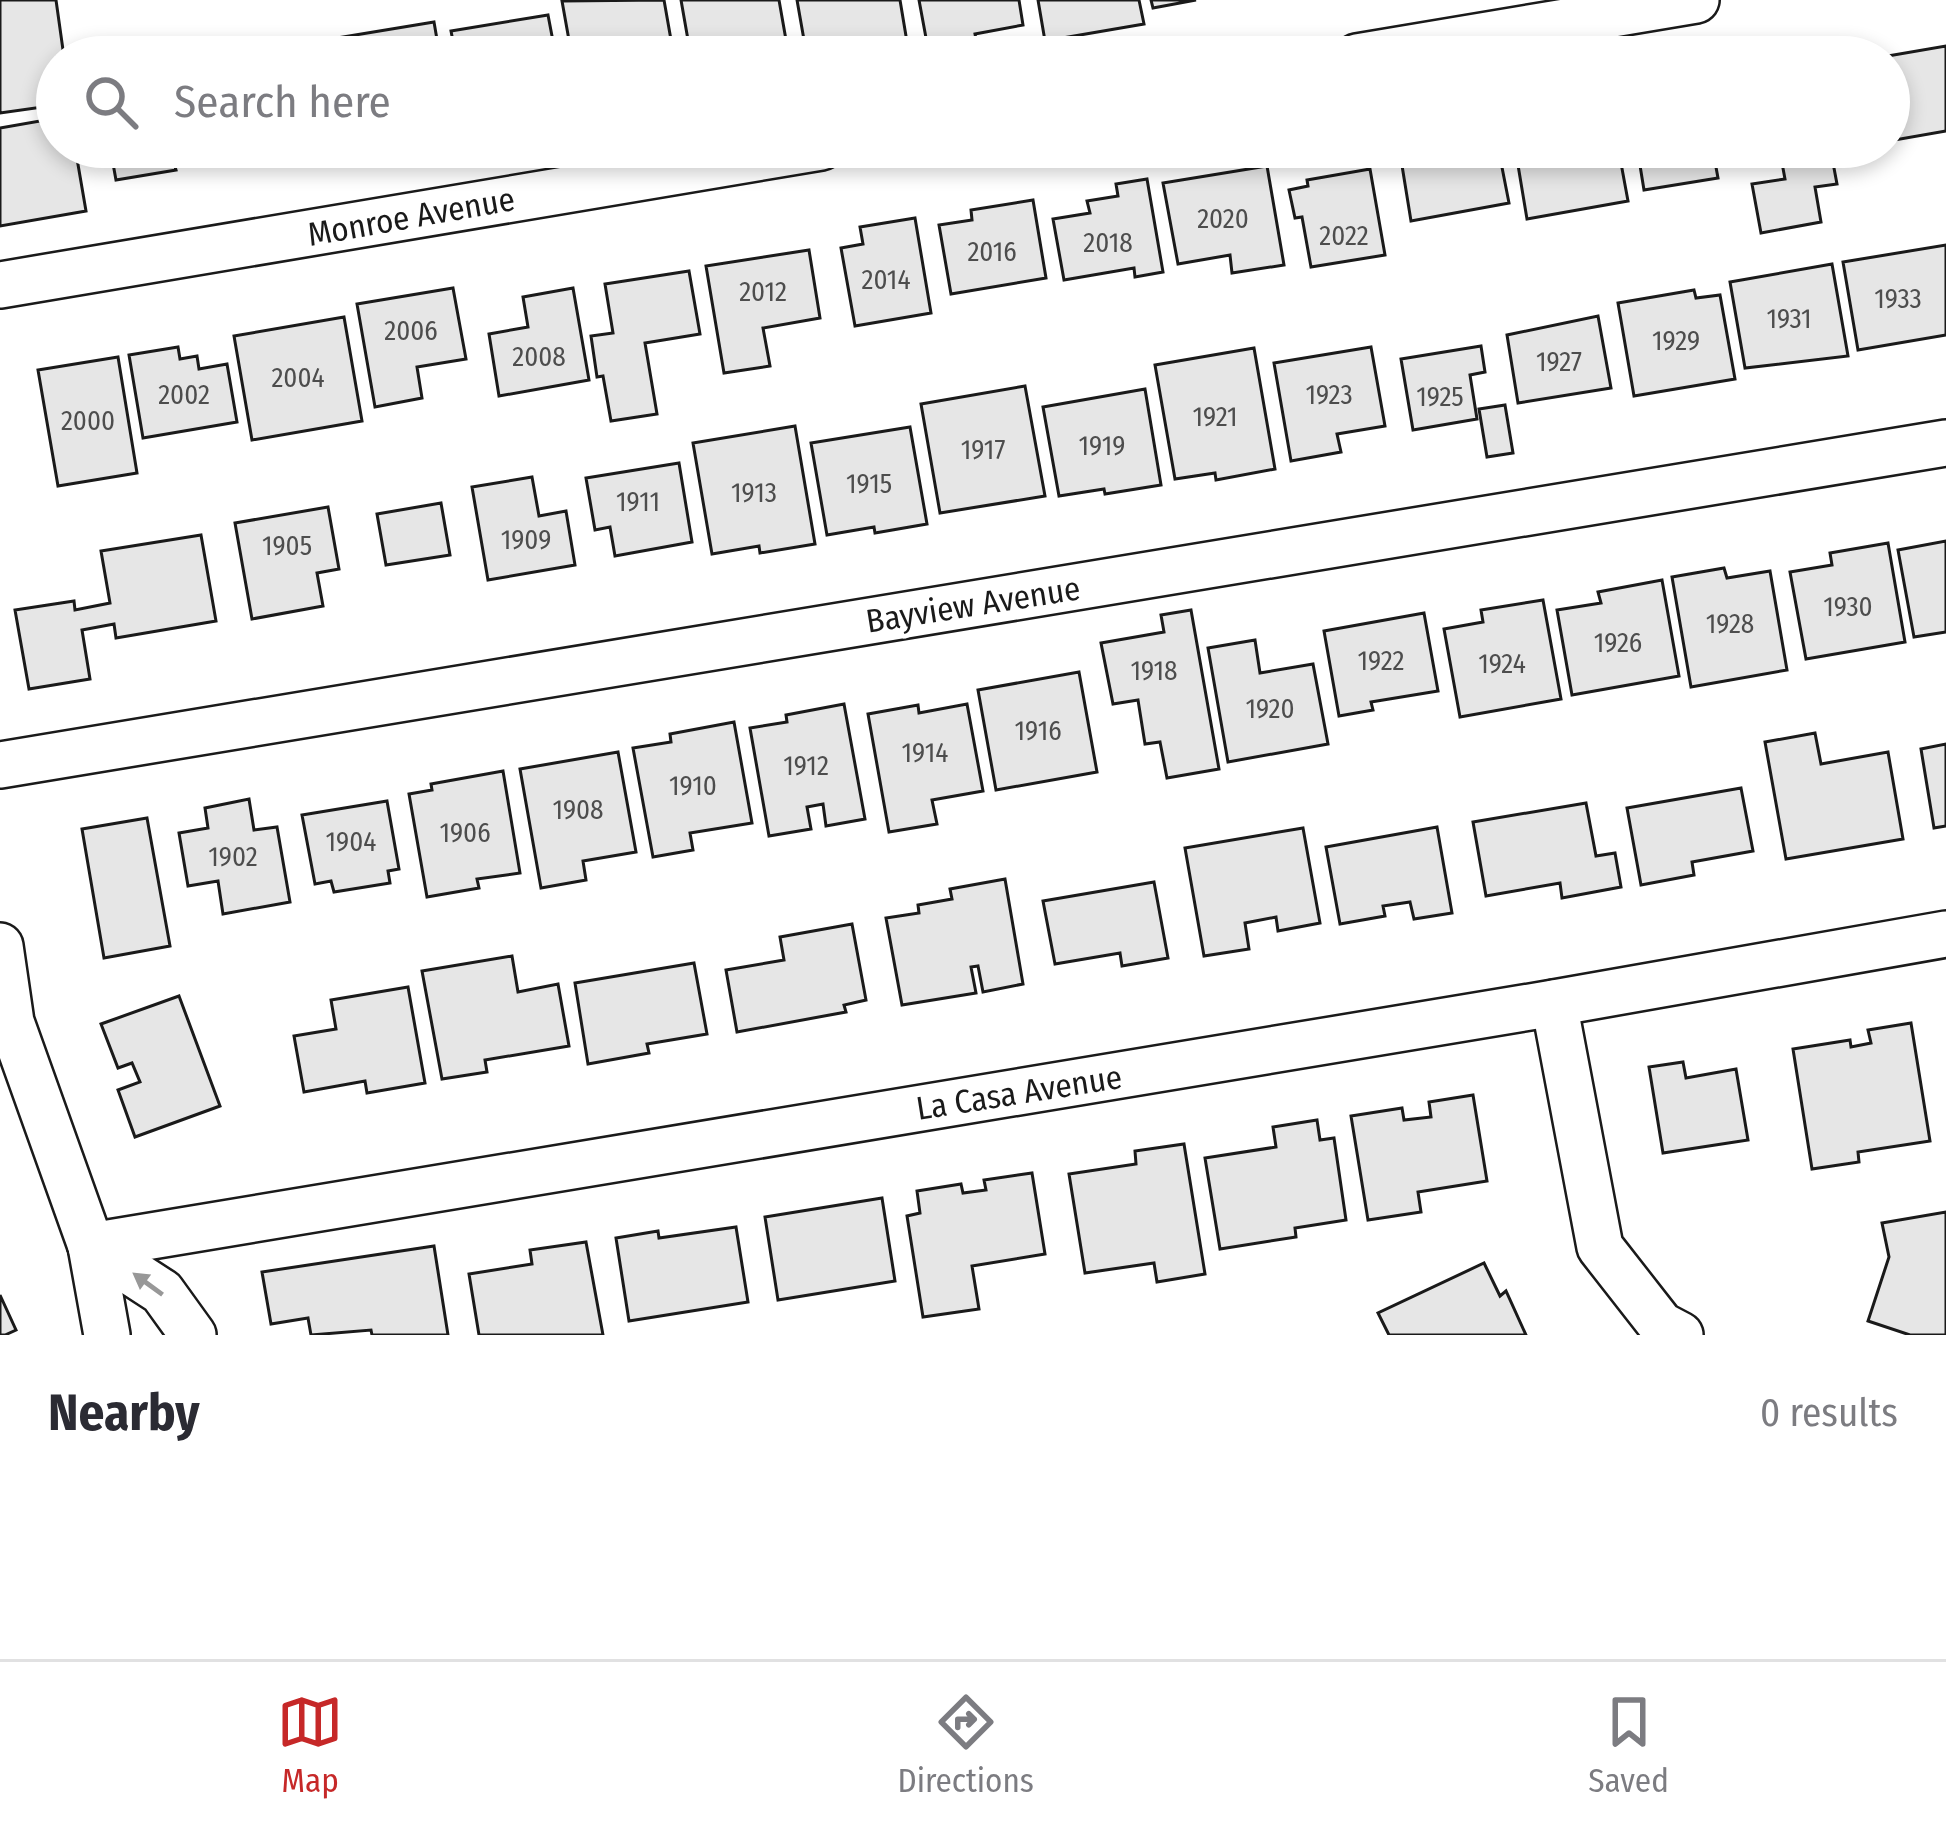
<!DOCTYPE html>
<style>
body{margin:0;font-family:"Fira Sans Condensed",sans-serif;background:#f7f7f7;color:#2b2b33}
.list{margin:0;padding:0;list-style:none}
h2{display:flex;justify-content:space-between;align-items:center;height:156px;margin:0;padding:0 48px;font-size:51px}
h2 small{font-size:39px;font-weight:400;color:#7c7c81}
.icon{flex:none;width:66px;height:66px;fill:none;stroke:currentColor;stroke-width:2;stroke-linecap:round;stroke-linejoin:round}
.map{position:relative;flex:none;width:1946px;height:1335px;overflow:hidden}
.search{position:absolute;background:#fff;box-shadow:0 6px 18px #0003;left:36px;right:36px;top:36px;height:132px;display:flex;align-items:center;gap:30px;box-sizing:border-box;padding:0 42px;border-radius:66px;color:#7c7c81;font-size:45px}
.sheet{height:324px;background:#fff}
nav{display:flex;justify-content:space-around;align-items:center;box-sizing:border-box;height:168px;border-top:3px solid #e1e1e2;background:#fff;font-size:33px;color:#7c7c81}
nav a{display:grid;justify-items:center;gap:6px}
nav .on{color:#c62828}
.map>svg:first-child{display:block}
.building{fill:#e6e6e6;stroke:#1a1a1a;stroke-width:3}
.lines{fill:none;stroke-linecap:round;stroke-linejoin:round}
.minor-casing{stroke:#1a1a1a;stroke-width:50}
.minor{stroke:#fff;stroke-width:45}
.oneway{fill:#989898}
.labels{text-anchor:middle;stroke-width:9;stroke-linejoin:round;paint-order:stroke}
.number-label{font-size:27px;fill:#4d4d4d}
.street-label{font-size:33px;fill:#1a1a1a;stroke:#fff}
</style>
<div class="map">
<svg width="1946" height="1335" viewBox="0 0 1946 1335">
<rect width="100%" height="100%" fill="#fff"/>
<g class="building">
<polygon points="0,0 56,0 64,57 57,57 57,105 0,113"/>
<polygon points="664,0 674,57 572,57 562,1"/>
<polygon points="681,0 779,0 789,57 691,57"/>
<polygon points="797,0 900,0 908,48 857,56 856,49 807,57"/>
<polygon points="919,0 1019,0 1023,25 975,34 977,45 929,54"/>
<polygon points="1038,0 1139,0 1144,24 1045,41"/>
<polygon points="1151,0 1196,0 1153,8"/>
<polygon points="548,15 556,57 456,57 451,31"/>
<polygon points="434,22 440,57 334,57 331,39"/>
<polygon points="320,44 322,57 241,57"/>
<polygon points="1946,46 1946,131 1889,141 1889,57 1882,57"/>
<polygon points="57,118 57,147 75,147 86,211 0,226 0,128"/>
<polygon points="110,147 218,147 219,156 174,163 176,170 116,180"/>
<polygon points="235,147 286,147 288,154 238,162"/>
<polygon points="1399,147 1498,147 1509,203 1411,221"/>
<polygon points="1515,147 1618,147 1628,201 1527,219"/>
<polygon points="1637,147 1731,147 1731,148 1713,151 1718,178 1644,190"/>
<polygon points="1779,147 1830,147 1837,184 1815,187 1821,222 1761,233 1752,184 1785,179"/>
<polygon points="1267,166 1284,265 1232,273 1230,255 1178,264 1163,183"/>
<polygon points="1370,169 1385,255 1311,267 1302,217 1295,218 1289,190 1308,186 1307,180"/>
<polygon points="1147,179 1163,272 1135,277 1134,268 1064,280 1053,219 1090,213 1087,201 1118,196 1116,184"/>
<polygon points="1033,200 1046,278 951,294 939,225 972,220 971,210"/>
<polygon points="915,218 931,313 855,326 841,248 863,244 860,227"/>
<polygon points="1946,245 1946,335 1858,350 1843,262"/>
<polygon points="809,250 820,318 763,328 770,366 724,373 706,266"/>
<polygon points="1832,264 1848,356 1745,368 1730,282"/>
<polygon points="689,271 700,334 645,343 657,414 611,421 603,376 597,377 591,336 613,333 605,284"/>
<polygon points="453,288 466,359 417,367 422,398 375,407 357,304"/>
<polygon points="573,288 589,380 499,396 489,334 528,327 523,297"/>
<polygon points="1694,290 1696,298 1720,295 1735,379 1634,396 1618,303"/>
<polygon points="1598,316 1611,388 1518,403 1507,335"/>
<polygon points="344,317 362,421 252,440 234,336"/>
<polygon points="1481,346 1485,372 1470,375 1477,419 1413,430 1401,359"/>
<polygon points="178,347 180,359 197,356 199,369 227,364 237,422 143,438 129,355"/>
<polygon points="1371,347 1385,426 1337,434 1341,452 1291,461 1274,363"/>
<polygon points="1254,348 1275,469 1216,480 1215,473 1175,479 1155,365"/>
<polygon points="118,357 137,473 58,486 38,370"/>
<polygon points="1025,386 1045,496 940,513 921,404"/>
<polygon points="1145,389 1161,485 1105,494 1104,489 1059,496 1043,407"/>
<polygon points="1505,405 1513,453 1487,457 1479,409"/>
<polygon points="795,426 815,544 760,553 759,546 712,554 693,443"/>
<polygon points="910,427 927,524 875,533 874,527 827,535 811,443"/>
<polygon points="679,463 692,542 615,556 610,527 595,530 586,478"/>
<polygon points="532,477 539,516 566,511 575,565 488,580 472,487"/>
<polygon points="441,503 450,555 386,565 377,514"/>
<polygon points="328,507 339,569 317,573 323,606 252,619 235,523"/>
<polygon points="201,535 216,621 116,638 114,624 82,630 90,679 29,689 15,610 74,601 75,610 110,603 101,551"/>
<polygon points="1946,541 1946,632 1914,637 1898,550"/>
<polygon points="1888,543 1905,642 1806,659 1790,572 1832,565 1830,553"/>
<polygon points="1724,568 1727,578 1770,571 1787,670 1691,687 1672,577"/>
<polygon points="1662,580 1679,676 1572,695 1557,610 1601,603 1598,592"/>
<polygon points="1543,600 1561,699 1460,717 1444,629 1483,622 1481,610"/>
<polygon points="1191,610 1219,769 1167,778 1160,742 1145,744 1138,700 1113,704 1101,643 1164,632 1161,615"/>
<polygon points="1424,613 1438,691 1371,702 1373,710 1339,716 1324,631"/>
<polygon points="1255,640 1260,673 1313,664 1328,744 1228,762 1208,648"/>
<polygon points="1079,672 1097,772 996,790 978,690"/>
<polygon points="844,704 865,819 826,826 823,804 807,807 811,829 769,836 750,728 787,722 786,715"/>
<polygon points="967,704 983,791 932,800 937,824 889,832 868,714 918,705 919,713"/>
<polygon points="734,722 752,823 690,833 693,850 653,857 633,748 671,742 670,734"/>
<polygon points="1815,733 1821,764 1888,752 1903,839 1786,859 1765,742"/>
<polygon points="1946,744 1946,826 1934,828 1921,749"/>
<polygon points="618,752 636,852 583,861 586,880 541,888 520,769"/>
<polygon points="503,771 520,873 477,879 479,888 427,897 409,794 432,790 431,784"/>
<polygon points="1741,788 1753,851 1692,862 1694,875 1641,885 1627,808"/>
<polygon points="249,799 254,830 277,827 290,902 223,914 218,881 188,886 179,833 208,828 205,808"/>
<polygon points="387,801 399,869 388,871 390,883 334,892 331,881 315,884 302,815"/>
<polygon points="1586,803 1596,856 1615,853 1621,887 1562,898 1560,883 1486,896 1473,822"/>
<polygon points="147,818 170,946 104,958 82,829"/>
<polygon points="1437,827 1452,913 1414,919 1410,902 1383,906 1385,916 1340,924 1326,847"/>
<polygon points="1303,828 1320,923 1278,931 1276,917 1245,923 1249,949 1204,956 1185,848"/>
<polygon points="1005,879 1023,984 983,992 978,966 971,967 976,993 902,1005 886,918 919,913 918,905 952,899 950,889"/>
<polygon points="1154,882 1168,958 1122,966 1120,953 1055,964 1043,901"/>
<polygon points="852,924 866,1000 844,1005 846,1012 737,1032 726,970 784,960 780,937"/>
<polygon points="512,956 518,992 558,984 569,1046 485,1060 487,1072 442,1079 422,971"/>
<polygon points="694,963 707,1034 647,1044 649,1053 588,1064 575,983"/>
<polygon points="408,987 425,1083 367,1093 365,1081 304,1092 294,1036 336,1029 331,1000"/>
<polygon points="179,996 220,1106 135,1137 118,1090 140,1082 132,1063 118,1068 101,1024"/>
<polygon points="1911,1023 1930,1141 1858,1152 1859,1162 1812,1169 1793,1049 1850,1040 1851,1047 1871,1043 1868,1030"/>
<polygon points="1683,1062 1686,1078 1736,1069 1748,1140 1663,1153 1649,1067"/>
<polygon points="1473,1095 1487,1181 1418,1192 1421,1212 1368,1220 1351,1116 1402,1108 1404,1120 1431,1117 1429,1102"/>
<polygon points="1317,1120 1320,1140 1334,1138 1346,1220 1295,1228 1296,1237 1220,1249 1205,1158 1276,1147 1273,1127"/>
<polygon points="1184,1144 1205,1274 1157,1282 1154,1263 1085,1273 1069,1174 1136,1164 1135,1151"/>
<polygon points="1032,1173 1045,1254 972,1266 979,1309 923,1317 907,1216 920,1213 917,1191 961,1184 963,1193 986,1190 984,1180"/>
<polygon points="882,1198 895,1281 778,1300 765,1217"/>
<polygon points="1946,1212 1946,1335 1910,1335 1868,1321 1889,1257 1882,1223"/>
<polygon points="736,1227 748,1302 629,1321 616,1238 658,1231 659,1238"/>
<polygon points="586,1242 603,1335 479,1335 469,1274 532,1264 530,1250"/>
<polygon points="434,1246 448,1335 372,1335 371,1330 311,1335 308,1318 271,1324 262,1272"/>
<polygon points="1484,1263 1500,1296 1506,1291 1526,1335 1389,1335 1378,1313"/>
<polygon points="0,1295 16,1330 5,1335 0,1335"/>
</g>
<g class="lines">
<defs>
<g id="minor">
<polyline points="1357,57 1696,0"/>
<polyline points="0,285 821,147"/>
<polyline points="0,765 1946,443"/>
<polyline points="0,946 11,1022 91,1246 107,1335"/>
<polyline points="1554,1003 1600,1247 1661,1325 1680,1335"/>
<polyline points="91,1246 1554,1003 1946,934"/>
<polyline points="91,1246 162,1292 193,1335"/>
</g>
</defs>
<use href="#minor" class="minor-casing"/>
<use href="#minor" class="minor"/>
</g>
<defs><path id="oneway-solid" d="M-6-.8H1V-3.2L6.5 0L1 3.2V.8H-6Z" transform="scale(3)"/></defs>
<use class="oneway" href="#oneway-solid" transform="translate(148 1284) rotate(-144)"/>
<g class="labels">
<g class="number-label">
<text x="1223" y="228">2020</text>
<text x="1344" y="245">2022</text>
<text x="1108" y="252">2018</text>
<text x="992" y="261">2016</text>
<text x="886" y="289">2014</text>
<text x="763" y="301">2012</text>
<text x="1898" y="308">1933</text>
<text x="1789" y="328">1931</text>
<text x="411" y="340">2006</text>
<text x="1676" y="350">1929</text>
<text x="539" y="366">2008</text>
<text x="1559" y="371">1927</text>
<text x="298" y="387">2004</text>
<text x="184" y="404">2002</text>
<text x="1329" y="404">1923</text>
<text x="1440" y="406">1925</text>
<text x="1215" y="426">1921</text>
<text x="88" y="430">2000</text>
<text x="1102" y="455">1919</text>
<text x="983" y="459">1917</text>
<text x="869" y="493">1915</text>
<text x="754" y="502">1913</text>
<text x="638" y="511">1911</text>
<text x="526" y="549">1909</text>
<text x="287" y="555">1905</text>
<text x="1848" y="616">1930</text>
<text x="1730" y="633">1928</text>
<text x="1618" y="652">1926</text>
<text x="1381" y="670">1922</text>
<text x="1502" y="673">1924</text>
<text x="1154" y="680">1918</text>
<text x="1270" y="718">1920</text>
<text x="1038" y="740">1916</text>
<text x="925" y="762">1914</text>
<text x="806" y="775">1912</text>
<text x="693" y="795">1910</text>
<text x="578" y="819">1908</text>
<text x="465" y="842">1906</text>
<text x="351" y="851">1904</text>
<text x="233" y="866">1902</text>
</g>
<g class="street-label">
<text transform="translate(411 216) rotate(-10)" y="12">Monroe Avenue</text>
<text transform="translate(973 604) rotate(-9)" y="12">Bayview Avenue</text>
<text transform="translate(1019 1092) rotate(-9)" y="12">La Casa Avenue</text>
</g>
</g>
</svg>
<div class="search"><svg class="icon" aria-label="search" viewBox="0 0 24 24"><circle cx="10" cy="10" r="6"/><path d="M15 15l6 6"/></svg>Search here</div>
</div>
<section class="sheet">
<h2>Nearby<small>0 results</small></h2>
<ul class="list">
</ul>
</section>
<nav>
<a class="on"><svg class="icon" aria-label="map" viewBox="0 0 24 24"><path d="M3 6l6-2 6 2 6-2v14l-6 2-6-2-6 2zM9 4v14M15 6v14"/></svg>Map</a>
<a><svg class="icon" aria-label="directions" viewBox="0 0 24 24"><path d="M12 3l9 9-9 9-9-9zM9 14v-3h6M13 9l2 2-2 2"/></svg>Directions</a>
<a><svg class="icon" aria-label="saved" viewBox="0 0 24 24"><path d="M7 4h10v16l-5-4-5 4z"/></svg>Saved</a>
</nav>
